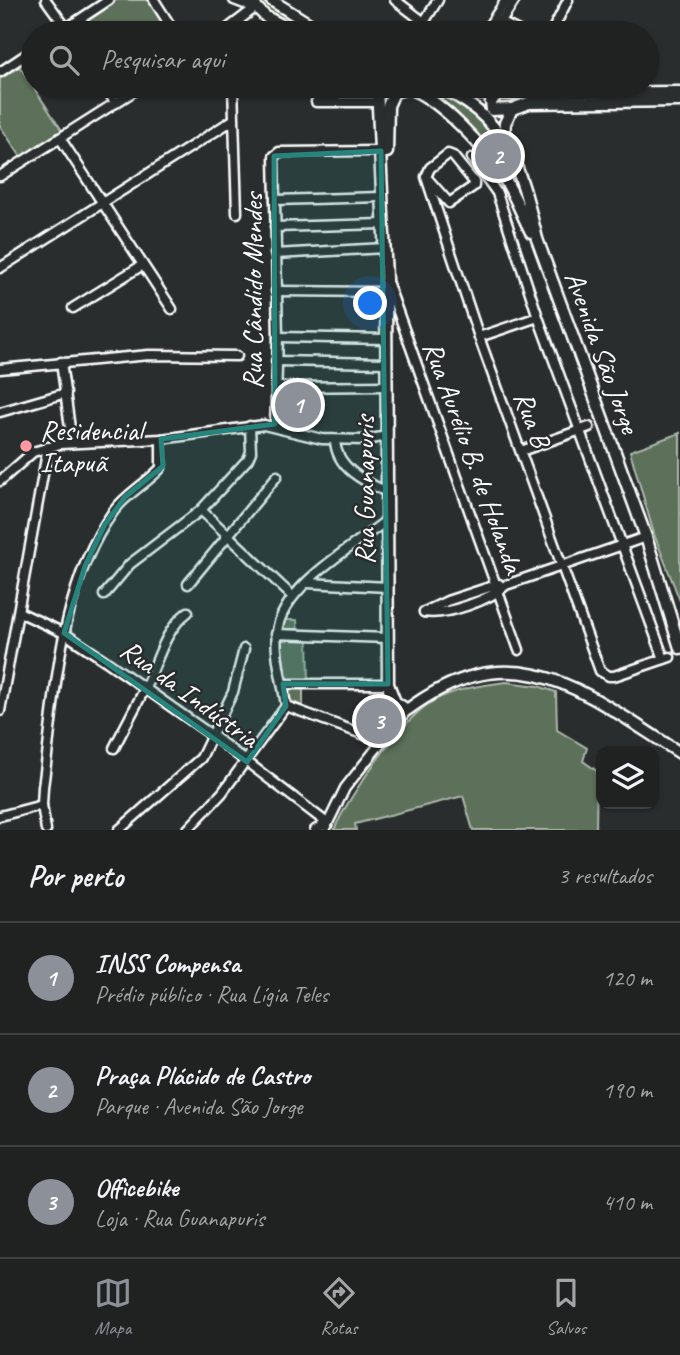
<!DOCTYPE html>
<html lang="pt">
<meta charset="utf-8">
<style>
body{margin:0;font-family:Caveat,sans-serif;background:#282a2a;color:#f1f3f6}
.controls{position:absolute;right:21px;bottom:21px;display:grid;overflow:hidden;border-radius:14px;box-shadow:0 2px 5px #0004}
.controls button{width:63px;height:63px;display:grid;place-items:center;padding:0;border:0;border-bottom:2px solid #3d3f40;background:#202222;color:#f1f3f6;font:35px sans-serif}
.you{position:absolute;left:371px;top:304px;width:24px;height:24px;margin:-18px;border:5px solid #fff;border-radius:50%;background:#1a73e8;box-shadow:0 0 0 10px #1a73e833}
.badge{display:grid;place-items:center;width:46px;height:46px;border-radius:50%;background:#8c9099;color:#fff;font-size:23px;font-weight:700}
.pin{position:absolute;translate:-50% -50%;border:4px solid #fff;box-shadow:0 2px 7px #0006}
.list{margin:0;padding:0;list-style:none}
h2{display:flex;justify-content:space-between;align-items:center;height:91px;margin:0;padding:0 28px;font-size:30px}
h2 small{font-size:23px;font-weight:400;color:#a2a4a5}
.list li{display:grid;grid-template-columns:46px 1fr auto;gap:21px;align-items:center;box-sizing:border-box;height:112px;padding:0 28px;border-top:2px solid #3d3f40}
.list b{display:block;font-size:26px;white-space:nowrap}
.list p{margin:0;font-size:23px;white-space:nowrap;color:#a2a4a5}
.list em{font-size:23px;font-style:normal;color:#a2a4a5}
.icon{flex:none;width:38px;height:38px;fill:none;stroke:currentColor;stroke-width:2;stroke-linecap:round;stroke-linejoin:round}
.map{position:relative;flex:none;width:680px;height:830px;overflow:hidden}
.search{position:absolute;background:#202222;box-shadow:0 2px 5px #0004;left:21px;right:21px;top:21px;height:77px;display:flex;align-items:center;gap:18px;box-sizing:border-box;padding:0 24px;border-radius:38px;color:#a2a4a5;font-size:26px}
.sheet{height:427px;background:#202222}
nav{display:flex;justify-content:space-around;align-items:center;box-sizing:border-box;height:98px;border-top:2px solid #3d3f40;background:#202222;font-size:19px;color:#a2a4a5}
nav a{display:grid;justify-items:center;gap:4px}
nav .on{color:#8c9099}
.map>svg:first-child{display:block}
.green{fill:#5b705a;stroke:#adb8ac;stroke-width:2}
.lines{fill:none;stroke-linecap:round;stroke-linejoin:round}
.minor-casing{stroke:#fff;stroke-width:13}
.major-casing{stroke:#fff;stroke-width:15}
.minor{stroke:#2a2d2e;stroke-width:8}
.major{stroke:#2a2d2e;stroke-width:10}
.marked{fill:#27847c;fill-opacity:0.2;stroke:#27847c;stroke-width:5;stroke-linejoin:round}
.poi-dot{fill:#ff9aa2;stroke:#2a2d2e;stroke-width:2.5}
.labels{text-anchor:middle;stroke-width:5;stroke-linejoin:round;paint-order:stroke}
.street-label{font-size:28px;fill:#fff;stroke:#2a2d2e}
.poi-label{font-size:28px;fill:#fff;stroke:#2a2d2e;text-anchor:start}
</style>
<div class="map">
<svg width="680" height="830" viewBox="0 0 680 830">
<rect width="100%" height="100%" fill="#2a2d2e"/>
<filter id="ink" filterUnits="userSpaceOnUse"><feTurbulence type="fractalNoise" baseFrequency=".0143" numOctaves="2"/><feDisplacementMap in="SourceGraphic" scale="14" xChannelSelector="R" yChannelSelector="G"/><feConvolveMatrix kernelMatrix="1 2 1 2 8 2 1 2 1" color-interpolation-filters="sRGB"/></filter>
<g filter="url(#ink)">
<g class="green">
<polygon points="116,0 151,0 171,33 73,33 70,29"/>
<path d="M255 0C271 0 299 25 316 33 293 33 271 16 255 0Z"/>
<polygon points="20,67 63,132 21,157 0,126 0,79"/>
<polygon points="417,90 460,101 496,134 528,216 502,168"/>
<polygon points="680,433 680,601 654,534 630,451"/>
<polygon points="284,620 297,620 298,636 308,637 309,680 303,683 303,706 288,700 281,637"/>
<path d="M506 682 538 686 556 692 557 730 587 748 583 761 597 771 596 830H473L463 796 355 824 356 830H334C348 798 402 718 433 701 456 689 481 685 506 682Z"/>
</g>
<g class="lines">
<defs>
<g id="minor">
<polyline points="46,0 70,33"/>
<polyline points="154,0 175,33"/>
<polyline points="234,0 255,8"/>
<polyline points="395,0 424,22"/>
<polyline points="496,20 523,33"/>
<polyline points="59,33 109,0"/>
<polyline points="222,33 255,8"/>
<polyline points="417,33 438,0"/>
<polyline points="484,33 506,0"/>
<polyline points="494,33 515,0"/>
<polyline points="551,33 568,0"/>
<polyline points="0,72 33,50"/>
<polyline points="104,86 116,103"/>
<polyline points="233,86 237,213"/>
<polyline points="316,102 378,102"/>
<polyline points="60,138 172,309"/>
<polyline points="472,158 497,193 538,317 664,659"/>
<polyline points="0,176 142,86"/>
<polyline points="426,177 449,203 474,186 474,182 453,156 448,154 430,168 426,177 479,337 600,671 609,676 614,676 670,657"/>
<polyline points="275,200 382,197"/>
<polyline points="275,227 383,224"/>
<polyline points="275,254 385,248"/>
<polyline points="0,268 233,120"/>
<polyline points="388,284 519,650"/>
<polyline points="276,291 386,292"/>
<polyline points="73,308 141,266"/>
<polyline points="278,337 386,339"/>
<polyline points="479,337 538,317"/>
<polyline points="276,361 386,363"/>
<polyline points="61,362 72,443"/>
<polyline points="0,369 149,355 237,356"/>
<polyline points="276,387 387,386"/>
<polyline points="0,412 66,393"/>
<polyline points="275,426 278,337 274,156 279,152 381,151"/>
<path d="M335 440C336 468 365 482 387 492"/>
<polyline points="521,451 589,427"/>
<polyline points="0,481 33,452 60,444 161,439 264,425 322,439 366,440 387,436"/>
<polyline points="201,510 292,596"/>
<polyline points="307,583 388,587"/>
<polyline points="188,584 277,476"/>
<polyline points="104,595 130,564 201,510 248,459 251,452 250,426"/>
<polyline points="19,612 64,633 106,661 213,736 327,823 315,830"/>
<path d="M424 612C446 616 490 600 506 585L640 539"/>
<polyline points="424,612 447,601 499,584"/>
<polyline points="276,634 388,638"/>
<polyline points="283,684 388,684 389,731"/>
<polyline points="286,706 381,741"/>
<polyline points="0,711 48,447"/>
<path d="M114 748C124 728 135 708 145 688 158 662 164 630 188 612"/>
<polyline points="0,816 42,805"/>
<polyline points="326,827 345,788 407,710"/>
<path d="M46 830 42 805 43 787C56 696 58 589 113 512 126 494 146 484 161 468V439"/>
<polyline points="119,830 201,758 233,692 244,649"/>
<path d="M187 830 222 793 286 706C283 683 274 654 277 632 282 586 353 547 387 520"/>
</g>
<g id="major">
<polyline points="249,0 266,17 297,33"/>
<polyline points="271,0 324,33"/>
<path d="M377 86 386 278 388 684 395 702 407 710C516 629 585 693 680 753"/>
<path d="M436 86C508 116 520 168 537 239L646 537 680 648"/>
<path d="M413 90C442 102 484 147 501 173 513 191 521 213 531 232"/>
<polyline points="457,94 680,92"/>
<polyline points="497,94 491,102 492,110 512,109"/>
<polyline points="504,136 505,123 512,109 529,103 680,101"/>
<polyline points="387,152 388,106 394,92 413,87 442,92"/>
</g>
</defs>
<use href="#minor" class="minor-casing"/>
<use href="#major" class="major-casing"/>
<use href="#minor" class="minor"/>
<use href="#major" class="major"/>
</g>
</g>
<path class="marked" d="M381 151 388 684H283L286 706 247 762 64 633 85 566 105 524 125 497 163 466 161 439 275 424 274 156Z"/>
<circle class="poi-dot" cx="26" cy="446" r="7"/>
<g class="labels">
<g class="street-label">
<text transform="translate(252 291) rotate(-90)" y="10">Rua Cândido Mendes</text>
<text transform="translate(603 352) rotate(70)" y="10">Avenida São Jorge</text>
<text transform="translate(533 419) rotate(70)" y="10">Rua B</text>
<text transform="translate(474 457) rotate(70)" y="10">Rua Aurélio B. de Holanda</text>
<text transform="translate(364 490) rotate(-90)" y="10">Rua Guanapuris</text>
<text transform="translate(190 693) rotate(36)" y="10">Rua da Indústria</text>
</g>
<g class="poi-label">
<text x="40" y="440">Residencial<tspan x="40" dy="32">Itapuã</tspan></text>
</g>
</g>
</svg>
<div class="controls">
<button><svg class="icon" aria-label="layers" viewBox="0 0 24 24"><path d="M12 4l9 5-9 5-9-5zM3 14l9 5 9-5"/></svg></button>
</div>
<div class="you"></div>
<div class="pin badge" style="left:298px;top:405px">1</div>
<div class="pin badge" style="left:498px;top:156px">2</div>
<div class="pin badge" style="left:379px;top:721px">3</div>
<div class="search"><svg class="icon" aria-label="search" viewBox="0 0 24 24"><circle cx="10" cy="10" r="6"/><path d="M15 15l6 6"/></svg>Pesquisar aqui</div>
</div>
<section class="sheet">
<h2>Por perto<small>3 resultados</small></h2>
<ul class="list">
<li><span class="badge">1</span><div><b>INSS Compensa</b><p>Prédio público · Rua Lígia Teles</p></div><em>120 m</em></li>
<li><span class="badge">2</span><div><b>Praça Plácido de Castro</b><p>Parque · Avenida São Jorge</p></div><em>190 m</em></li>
<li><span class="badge">3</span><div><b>Officebike</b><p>Loja · Rua Guanapuris</p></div><em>410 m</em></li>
</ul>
</section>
<nav>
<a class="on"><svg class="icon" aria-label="map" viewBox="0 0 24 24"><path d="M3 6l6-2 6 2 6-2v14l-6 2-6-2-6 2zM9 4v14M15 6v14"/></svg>Mapa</a>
<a><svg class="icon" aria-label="directions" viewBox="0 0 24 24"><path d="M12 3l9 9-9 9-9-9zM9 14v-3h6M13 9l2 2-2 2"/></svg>Rotas</a>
<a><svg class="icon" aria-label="saved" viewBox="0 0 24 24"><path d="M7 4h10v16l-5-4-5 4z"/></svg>Salvos</a>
</nav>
